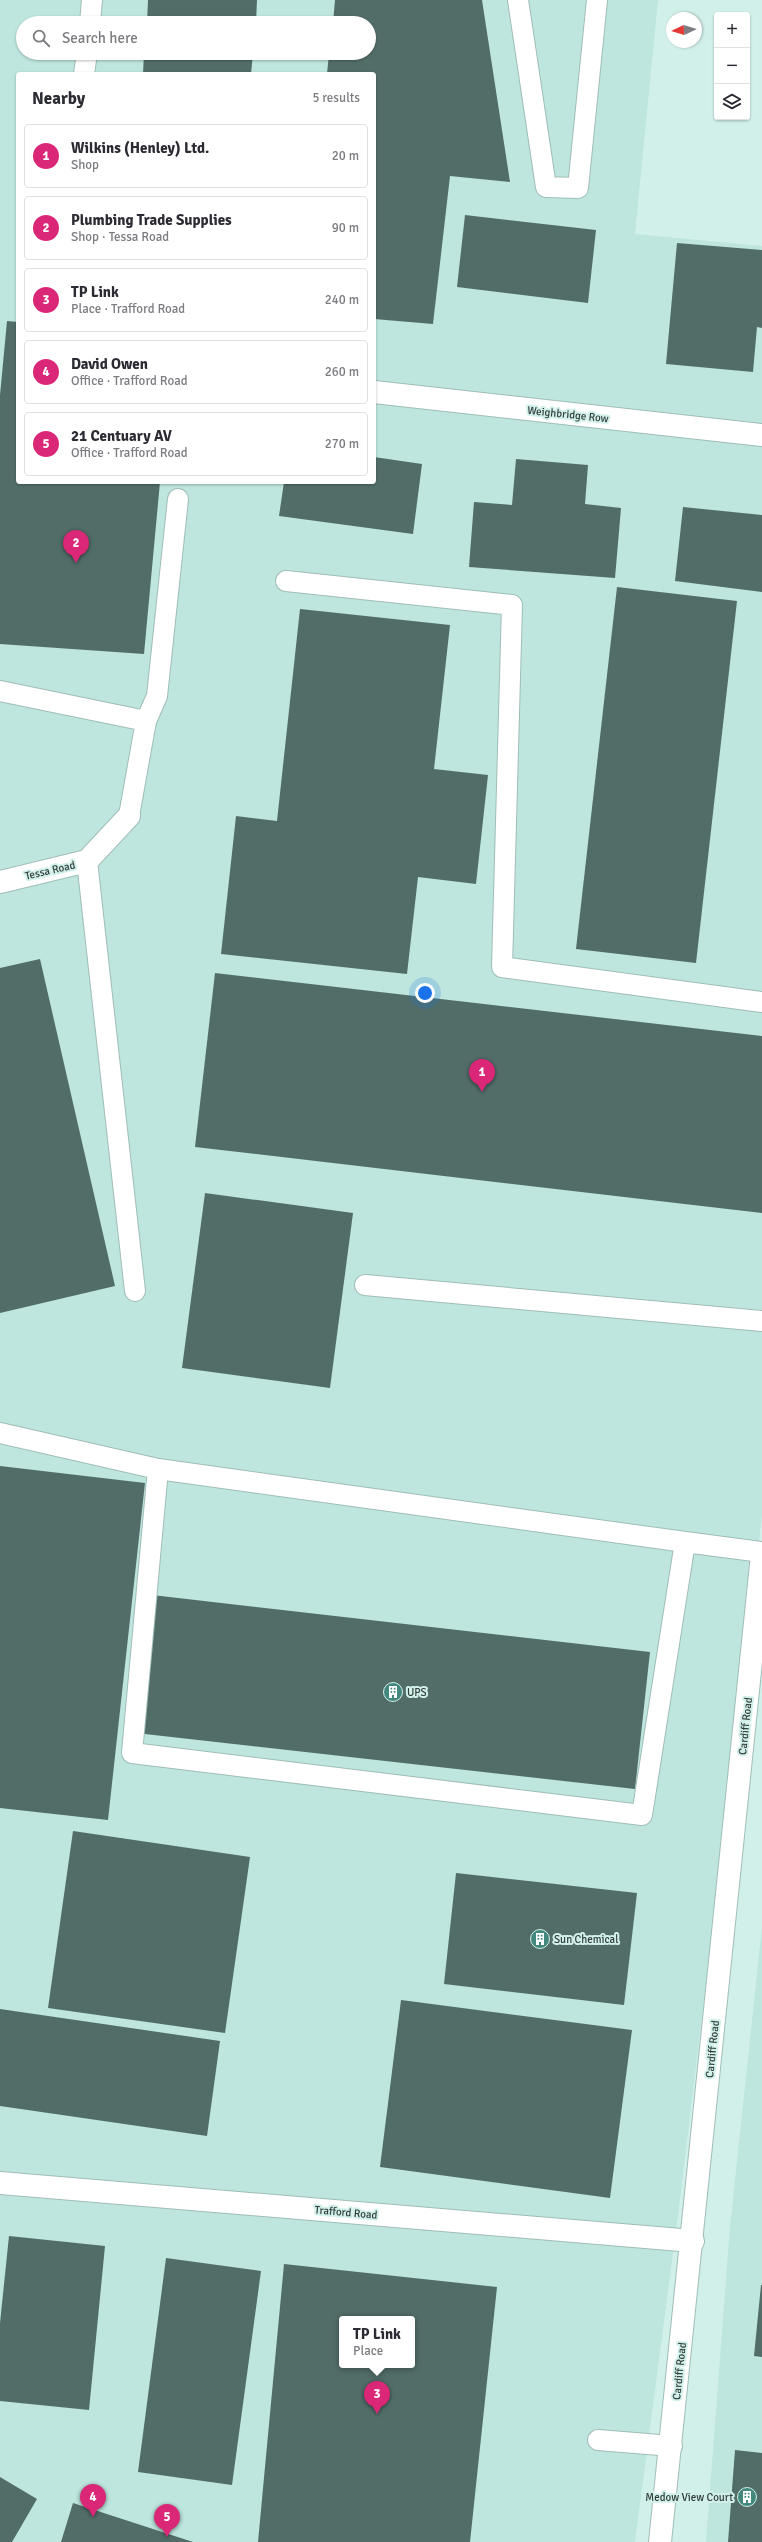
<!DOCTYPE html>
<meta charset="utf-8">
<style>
body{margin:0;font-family:Signika,sans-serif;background:#f7f7f7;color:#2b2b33}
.controls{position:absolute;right:12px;top:12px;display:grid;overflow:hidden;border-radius:4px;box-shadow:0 1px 3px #0004}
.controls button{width:36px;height:36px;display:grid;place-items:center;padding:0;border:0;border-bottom:1px solid #e1e1e2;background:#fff;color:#2b2b33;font:20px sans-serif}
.compass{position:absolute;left:666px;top:12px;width:36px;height:36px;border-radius:50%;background:#fff;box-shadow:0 1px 3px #0004;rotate:266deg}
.you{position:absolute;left:425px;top:993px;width:14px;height:14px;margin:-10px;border:3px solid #fff;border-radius:50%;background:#1a73e8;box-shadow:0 0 0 6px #1a73e833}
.badge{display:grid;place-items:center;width:26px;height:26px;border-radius:50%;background:#db2777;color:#fff;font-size:13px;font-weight:700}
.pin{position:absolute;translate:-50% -33px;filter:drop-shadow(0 1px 2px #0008)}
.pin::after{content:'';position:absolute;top:21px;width:14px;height:12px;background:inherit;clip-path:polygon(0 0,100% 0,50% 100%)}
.popup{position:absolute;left:339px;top:2316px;width:76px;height:52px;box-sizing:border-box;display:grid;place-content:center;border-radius:4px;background:#fff;filter:drop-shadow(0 1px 3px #0005);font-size:13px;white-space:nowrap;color:#7c7c81}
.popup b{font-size:15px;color:#2b2b33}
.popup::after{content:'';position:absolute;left:50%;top:100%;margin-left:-8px;border:8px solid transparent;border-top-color:#fff}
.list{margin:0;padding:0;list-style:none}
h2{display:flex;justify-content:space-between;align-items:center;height:52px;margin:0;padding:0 16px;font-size:17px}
h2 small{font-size:13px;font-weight:400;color:#7c7c81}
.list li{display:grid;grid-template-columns:26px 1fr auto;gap:12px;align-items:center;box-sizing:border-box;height:64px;margin:0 8px 8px;padding:0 8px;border:1px solid #e1e1e2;border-radius:4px}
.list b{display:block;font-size:15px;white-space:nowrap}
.list p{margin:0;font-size:13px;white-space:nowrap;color:#7c7c81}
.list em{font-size:13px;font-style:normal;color:#7c7c81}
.icon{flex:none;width:22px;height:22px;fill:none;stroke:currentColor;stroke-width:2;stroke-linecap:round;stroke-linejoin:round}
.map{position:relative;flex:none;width:762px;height:2542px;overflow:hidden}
.search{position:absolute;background:#fff;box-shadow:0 1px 3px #0004;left:16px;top:16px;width:360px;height:44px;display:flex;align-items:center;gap:10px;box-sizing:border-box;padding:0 14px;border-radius:22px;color:#7c7c81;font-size:15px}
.panel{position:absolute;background:#fff;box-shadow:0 1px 3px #0004;left:16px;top:72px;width:360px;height:412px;border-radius:4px}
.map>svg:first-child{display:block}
.built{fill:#bee6de;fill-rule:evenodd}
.building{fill:#526d68;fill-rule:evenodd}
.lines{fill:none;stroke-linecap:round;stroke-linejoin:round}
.lane-casing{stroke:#a0bdb7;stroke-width:22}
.street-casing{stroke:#a0bdb7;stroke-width:24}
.lane{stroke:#fff;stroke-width:20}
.street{stroke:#fff;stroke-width:22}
.labels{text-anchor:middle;stroke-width:4;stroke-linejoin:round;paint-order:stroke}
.street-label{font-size:11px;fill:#303c3a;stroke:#d2f0ea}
.poi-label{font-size:11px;fill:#303c3a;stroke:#d2f0ea;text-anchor:start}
</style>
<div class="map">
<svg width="762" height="2542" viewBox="0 0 762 2542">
<rect width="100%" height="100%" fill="#d2f0ea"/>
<g class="built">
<path d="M0 0H658L635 234 762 246V1516L679 2208 635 2542H0ZM23 23H369V53H23ZM18 74H374V482H18ZM342 2319H412V2365H342Z"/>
<polygon points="762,1926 762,2542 706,2542 730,2227"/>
</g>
<g class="building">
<polygon points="148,0 257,0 256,23 147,23"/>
<polygon points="335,0 482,0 510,182 450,176 433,324 374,319 374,74 327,74 329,53 369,53 369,23 333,23"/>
<polygon points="144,53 253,53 251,74 143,74"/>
<polygon points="465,215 596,230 588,303 457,287"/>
<polygon points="677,243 762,250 762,328 757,327 753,372 666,364"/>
<polygon points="7,321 18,322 18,482 160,482 144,654 0,644 0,395"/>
<polygon points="374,457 422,464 413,534 279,516 284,482 374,482"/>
<polygon points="516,459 588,465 585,504 621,508 615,578 469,567 474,502 512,505"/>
<polygon points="683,507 762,515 762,592 675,581"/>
<polygon points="617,587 737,601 696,963 576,949"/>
<polygon points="300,609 450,625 434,769 488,775 476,884 418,877 407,974 221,954 236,816 277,821"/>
<polygon points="40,959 115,1286 0,1313 0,968"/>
<polygon points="215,973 762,1036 762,1213 195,1147"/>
<polygon points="205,1193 353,1213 330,1388 182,1368"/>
<polygon points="0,1466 145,1483 108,1820 0,1808"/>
<polygon points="152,1595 650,1652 635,1789 136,1733"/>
<polygon points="73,1831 250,1857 225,2033 48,2008"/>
<polygon points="456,1873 637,1893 624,2005 444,1984"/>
<polygon points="401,2000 632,2030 610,2198 380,2167"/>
<polygon points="0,2009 220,2041 207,2136 0,2106"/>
<polygon points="9,2236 105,2246 89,2410 0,2401 0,2323"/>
<polygon points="166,2258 261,2271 232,2485 138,2472"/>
<path d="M284 2264 497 2287 470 2542H258ZM342 2319H412V2365H342Z"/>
<polygon points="761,2285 762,2285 762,2357 754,2356"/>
<polygon points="735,2450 762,2453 762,2542 728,2542"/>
<polygon points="0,2477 37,2499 12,2542 0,2542"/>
<polygon points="73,2503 193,2542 61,2542"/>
</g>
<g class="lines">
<defs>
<g id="lane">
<polyline points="518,0 546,187 578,188 597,0"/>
<polyline points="90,23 92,0"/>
<polyline points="84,74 87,53"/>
<polyline points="286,581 512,605 502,967 762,1002"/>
<polyline points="0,691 146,721 129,816"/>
<polyline points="146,721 157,696 178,499"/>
<polyline points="87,861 135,1291"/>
<polyline points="365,1285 762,1321"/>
<polyline points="0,1433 158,1469"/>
<polyline points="685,1542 642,1815 132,1753 158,1469 685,1542 762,1552"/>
<polyline points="598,2440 672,2446"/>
</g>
<g id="street">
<polyline points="374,392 762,435"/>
<polyline points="0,882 87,861 129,816"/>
<polyline points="0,2183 693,2241"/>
<polyline points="660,2542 762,1555"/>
</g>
</defs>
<use href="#lane" class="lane-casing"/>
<use href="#street" class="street-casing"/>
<use href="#lane" class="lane"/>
<use href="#street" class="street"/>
</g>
<defs>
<symbol id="building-disc" viewBox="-11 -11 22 22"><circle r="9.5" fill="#43887d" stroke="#d2f0ea"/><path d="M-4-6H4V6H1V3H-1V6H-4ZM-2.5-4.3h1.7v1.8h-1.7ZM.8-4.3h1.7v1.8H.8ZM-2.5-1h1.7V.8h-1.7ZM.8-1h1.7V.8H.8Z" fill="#fff"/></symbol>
</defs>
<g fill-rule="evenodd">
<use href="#building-disc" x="382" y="1681" width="22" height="22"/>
<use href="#building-disc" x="529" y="1928" width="22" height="22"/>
<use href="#building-disc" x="736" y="2486" width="22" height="22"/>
</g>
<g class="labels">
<g class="street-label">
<text transform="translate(568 414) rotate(6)" y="4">Weighbridge Row</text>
<text transform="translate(50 870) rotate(-13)" y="4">Tessa Road</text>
<text transform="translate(745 1726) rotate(-84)" y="4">Cardiff Road</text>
<text transform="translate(712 2049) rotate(-84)" y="4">Cardiff Road</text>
<text transform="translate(346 2212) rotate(5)" y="4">Trafford Road</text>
<text transform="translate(679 2371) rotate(-84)" y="4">Cardiff Road</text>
</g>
<g class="poi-label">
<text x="407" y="1696">UPS</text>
<text x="554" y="1943">Sun Chemical</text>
<text x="733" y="2501" text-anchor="end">Medow View Court</text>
</g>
</g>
</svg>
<div class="controls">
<button>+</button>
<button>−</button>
<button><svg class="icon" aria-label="layers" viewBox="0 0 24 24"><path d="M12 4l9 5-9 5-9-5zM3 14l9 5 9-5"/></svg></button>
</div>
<svg class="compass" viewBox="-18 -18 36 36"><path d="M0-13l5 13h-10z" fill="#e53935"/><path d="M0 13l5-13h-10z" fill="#7c7c81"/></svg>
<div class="you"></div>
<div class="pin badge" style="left:482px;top:1092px">1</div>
<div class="pin badge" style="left:76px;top:563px">2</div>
<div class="pin badge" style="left:377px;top:2414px">3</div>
<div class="popup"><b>TP Link</b>Place</div>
<div class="pin badge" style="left:93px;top:2517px">4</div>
<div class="pin badge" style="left:167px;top:2537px">5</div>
<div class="search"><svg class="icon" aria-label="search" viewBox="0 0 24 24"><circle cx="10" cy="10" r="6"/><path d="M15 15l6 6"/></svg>Search here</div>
<section class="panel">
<h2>Nearby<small>5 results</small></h2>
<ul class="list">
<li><span class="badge">1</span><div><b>Wilkins (Henley) Ltd.</b><p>Shop</p></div><em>20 m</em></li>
<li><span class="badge">2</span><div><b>Plumbing Trade Supplies</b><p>Shop · Tessa Road</p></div><em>90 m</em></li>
<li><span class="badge">3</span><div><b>TP Link</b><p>Place · Trafford Road</p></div><em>240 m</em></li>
<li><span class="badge">4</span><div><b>David Owen</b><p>Office · Trafford Road</p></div><em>260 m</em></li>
<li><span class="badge">5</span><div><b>21 Centuary AV</b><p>Office · Trafford Road</p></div><em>270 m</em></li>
</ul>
</section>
</div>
